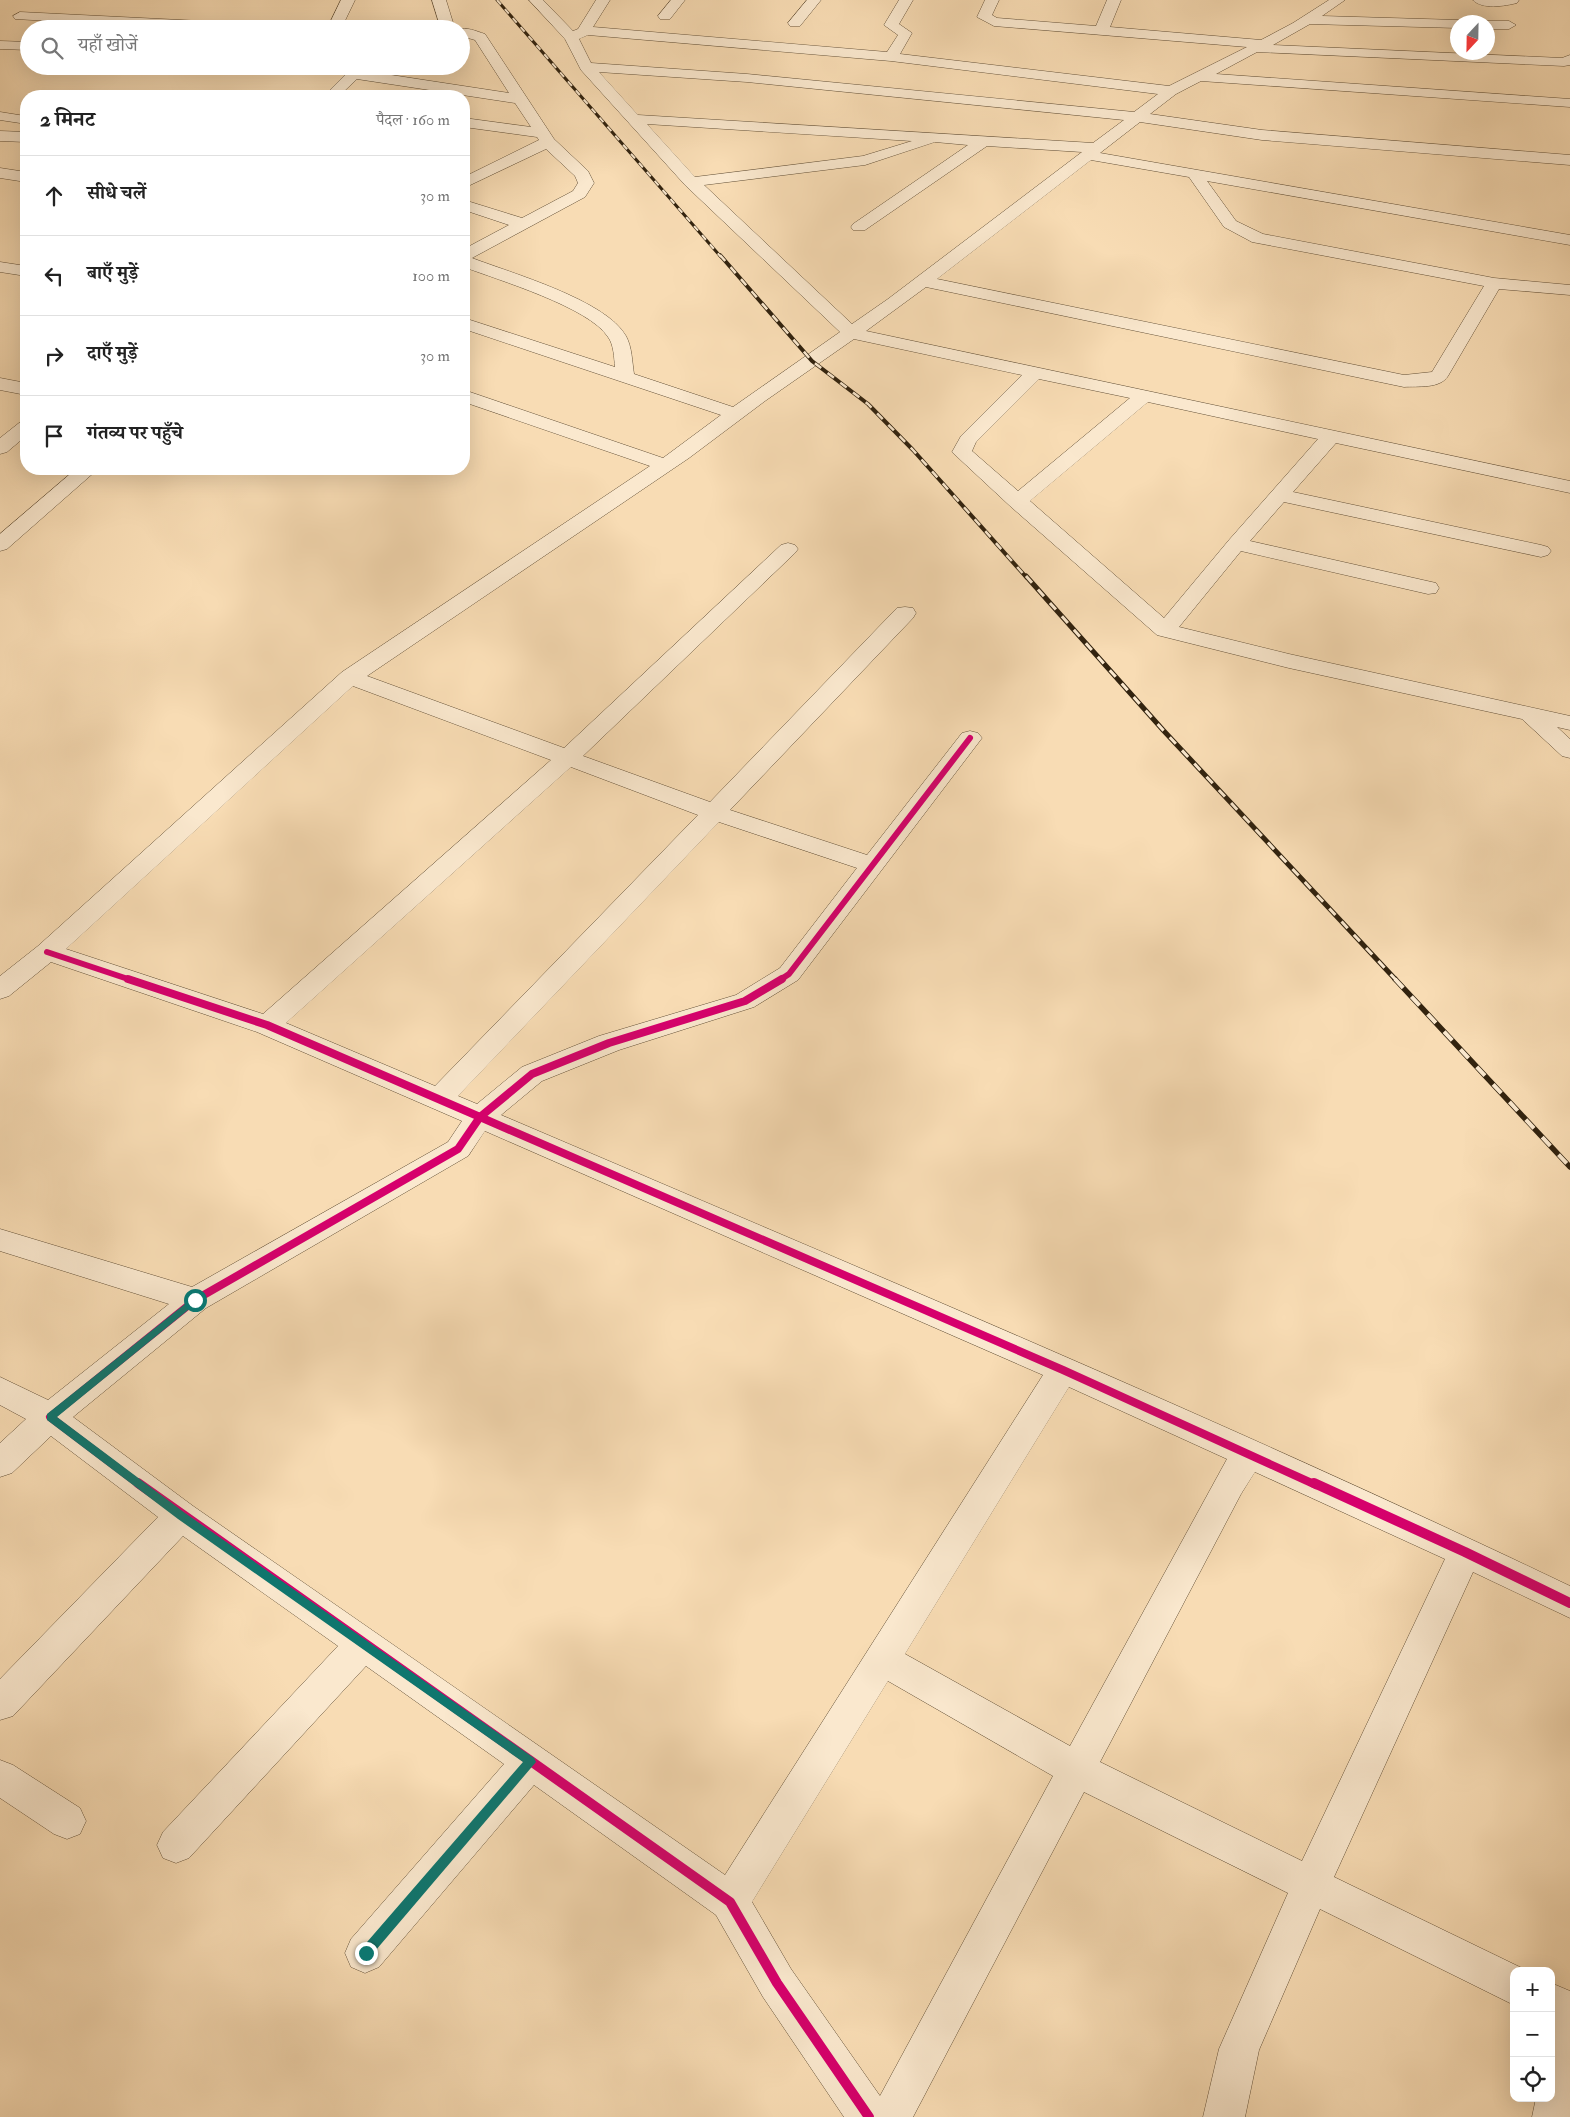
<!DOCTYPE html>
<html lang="hi">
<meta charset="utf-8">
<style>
body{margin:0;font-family:"IM FELL Double Pica","Noto Serif Devanagari",serif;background:#f6f6f6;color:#222}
.controls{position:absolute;right:15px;bottom:15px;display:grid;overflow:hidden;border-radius:10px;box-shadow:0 5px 20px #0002}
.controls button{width:45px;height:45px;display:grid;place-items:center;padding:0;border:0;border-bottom:1px solid #e0e0e0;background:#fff;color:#222;font:25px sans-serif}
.compass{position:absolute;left:1450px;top:15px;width:45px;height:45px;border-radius:50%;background:#fff;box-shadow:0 5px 20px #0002;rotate:202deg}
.stop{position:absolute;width:15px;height:15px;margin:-11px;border:4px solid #0f766e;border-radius:50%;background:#fff}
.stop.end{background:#0f766e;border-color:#fff;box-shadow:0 1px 5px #0008}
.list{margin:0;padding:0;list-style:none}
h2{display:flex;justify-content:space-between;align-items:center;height:65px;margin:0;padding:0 20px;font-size:21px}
h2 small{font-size:16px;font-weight:400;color:#767676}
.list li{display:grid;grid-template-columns:32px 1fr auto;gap:15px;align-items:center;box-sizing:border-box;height:80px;padding:0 20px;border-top:1px solid #e0e0e0}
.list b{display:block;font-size:19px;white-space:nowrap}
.list em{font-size:16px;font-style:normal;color:#767676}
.icon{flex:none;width:28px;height:28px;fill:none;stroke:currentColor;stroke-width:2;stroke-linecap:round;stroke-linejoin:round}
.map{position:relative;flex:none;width:1570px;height:2117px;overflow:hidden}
.search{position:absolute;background:#fff;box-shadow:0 5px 20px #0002;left:20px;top:20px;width:450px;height:55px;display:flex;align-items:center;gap:12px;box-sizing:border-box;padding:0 18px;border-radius:28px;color:#767676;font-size:19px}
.panel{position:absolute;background:#fff;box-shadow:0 5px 20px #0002;left:20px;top:90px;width:450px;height:385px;border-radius:20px}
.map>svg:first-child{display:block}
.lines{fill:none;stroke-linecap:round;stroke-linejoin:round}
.minor-casing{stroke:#645138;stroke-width:1}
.minor{fill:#fae8ce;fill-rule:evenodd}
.rail-far3-casing{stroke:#32230f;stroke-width:3}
.rail-far2-casing{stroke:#32230f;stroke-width:4}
.rail-far1-casing{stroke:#32230f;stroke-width:5}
.rail-casing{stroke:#32230f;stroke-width:5.5}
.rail-far3{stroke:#fae8ce;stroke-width:2;stroke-dasharray:6;stroke-linecap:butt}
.rail-far2{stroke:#fae8ce;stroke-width:2.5;stroke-dasharray:8;stroke-linecap:butt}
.rail-far1{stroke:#fae8ce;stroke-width:3;stroke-dasharray:9;stroke-linecap:butt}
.rail{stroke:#fae8ce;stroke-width:4;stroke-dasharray:12;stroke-linecap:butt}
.cycleway-far2-casing{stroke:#fae8ce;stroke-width:9}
.cycleway-far1-casing{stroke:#fae8ce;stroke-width:11}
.cycleway-casing{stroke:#fae8ce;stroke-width:13}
.cycleway-far2{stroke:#d6006c;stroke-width:6}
.cycleway-far1{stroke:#d6006c;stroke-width:8}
.cycleway{stroke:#d6006c;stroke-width:10}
.route{fill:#0f766e}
</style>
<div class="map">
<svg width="1570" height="2117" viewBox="0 0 1570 2117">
<rect width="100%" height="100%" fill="#f8dcb4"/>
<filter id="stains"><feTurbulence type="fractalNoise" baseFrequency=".004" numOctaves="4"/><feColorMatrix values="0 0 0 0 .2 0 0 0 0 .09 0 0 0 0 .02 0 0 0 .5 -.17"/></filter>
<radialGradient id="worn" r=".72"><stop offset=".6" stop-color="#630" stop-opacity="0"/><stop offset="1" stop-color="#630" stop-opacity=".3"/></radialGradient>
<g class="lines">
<defs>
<g id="minor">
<polygon points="341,0 355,0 341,29 327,29"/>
<polygon points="432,0 446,0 455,29 441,29"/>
<path d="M529 0H543L573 31 578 29 596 0H610L593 27 887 52 898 35 884 25 899 0H913L899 24 912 33 900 54 1169 86 1247 47 994 26 977 17 985 0H999L992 15 997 18 1096 26 1107 0H1121L1110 27 1261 40 1293 23 1329 0H1345L1322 16 1458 20 1464 22H1458V28L1310 24 1273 45 1562 58 1570 55V65L1564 66 1257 52 1216 74 1570 99V107L1201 81 1176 94 1150 114 1262 130 1570 155V165L1262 140 1140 122 1100 153 1570 235V245L1207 181 1236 221 1263 234 1494 278 1570 285V295L1499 289 1448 376C1440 389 1418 386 1404 387L926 287 866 331 1570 481V493L1336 443 1293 492 1541 545 1548 547 1551 551 1548 555 1541 557 1284 502 1250 541 1436 583 1439 588 1436 593 1428 594 1241 551 1179 627 1289 654 1570 716V730L1557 727 1570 739V758L1562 756 1522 719 1289 668 1157 635 1010 506 952 452 961 436 1022 375 854 339 765 401 689 458 367 676 564 748 781 545 788 543 795 545 798 549 795 553 583 756 710 802 897 608 905 607 913 608 916 613 913 618 730 810 867 855 962 733 970 731 978 733 982 738 798 980 754 1007 619 1050 542 1081 501 1115C859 1268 1219 1418 1570 1586V1618L1473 1572 1334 1877 1528 1971H1514V2005L1320 1909 1259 2050 1245 2117H1203L1219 2049 1288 1893 1084 1792 913 2117H844L763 1997 716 1915 534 1785 379 1967 365 1973 351 1967 345 1953 351 1939 504 1764 366 1666 189 1858 176 1863 163 1858 157 1845 163 1832 338 1646 183 1536 13 1716 0 1720V1679L158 1517 51 1436 12 1473 0 1477V1443L26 1419 0 1405V1377L48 1400 169 1304 0 1251V1229L192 1287 448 1142 462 1121 257 1032 51 962 9 996 0 999V976L38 946 342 672 650 466 464 402V390L663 458 721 415 464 329V318L615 367C614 358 614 345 608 337 589 307 498 280 464 267V249L509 225 464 210V200L522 218 573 191 578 183 575 176 546 149 464 188V177L539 140 537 137 464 127V118L531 127 515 103 357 79 339 96H324L354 66H369L365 71 509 93 475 40 461 36V29H457C467 27 476 31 485 34L554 139 588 171 594 183 585 197 472 258C511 273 606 300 626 336 632 347 632 361 634 374L733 407 840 332 685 185 581 70 565 39ZM588 35 891 61 1158 94 1134 112 747 74 591 63 579 39ZM599 72 747 82 1124 120 1093 143 638 115ZM647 124 912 141 863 156 695 177ZM935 142 968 145 853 224 851 227 853 230H865L987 146 1082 152 888 299 852 324 704 185 865 165ZM1091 160 1189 177 1224 227 1252 242 1484 286 1432 372 1404 375 937 279ZM1039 379 1130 398 1018 491 972 451 976 442ZM1148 402 1318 439 1229 540 1164 618 1030 501ZM353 686 551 760 263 1014 66 949ZM571 767 698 815 435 1086 286 1023ZM719 822 857 868 780 968 736 995 599 1036 522 1067 477 1104 458 1096ZM485 1131 1043 1375 725 1875 193 1506 73 1417 206 1308 468 1156ZM1069 1387 1227 1459 1070 1746 905 1654ZM1255 1472 1445 1559 1302 1861 1100 1762 1241 1494ZM888 1681 1053 1776 880 2096 791 1969 752 1902Z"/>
<polygon points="671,0 685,0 670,19 660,19 658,16"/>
<polygon points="807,0 821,0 800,26 790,26 788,23"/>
<path d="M1473 0H1519L1517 3C1505 6 1482 10 1473 0Z"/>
<polygon points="20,12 281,25 288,29 193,29 15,19 13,16"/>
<polygon points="1488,21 1509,21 1516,25 1509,29 1488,29 1488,22 1483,22"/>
<polygon points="0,41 29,42 29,50 0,49"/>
<polygon points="0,112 25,116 26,121 20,123 0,120"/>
<polygon points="0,131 26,132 26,142 0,141"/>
<polygon points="0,168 26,172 26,182 0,178"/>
<polygon points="0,262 26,266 26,276 0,272"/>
<polygon points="0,378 26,383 26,395 0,390"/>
<polygon points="26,421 26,436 7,452 0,454 0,438 19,423"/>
<polygon points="76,469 98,469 7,549 0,551 0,534"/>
<polygon points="0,1760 13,1765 80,1808 86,1821 80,1834 67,1839 54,1834 0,1798"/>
<polygon points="1551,1983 1570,1991 1570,2117 1532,2117 1536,2098 1551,2098 1553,2025 1551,2024"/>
</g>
</defs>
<use href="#minor" class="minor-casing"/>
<use href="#minor" class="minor"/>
<defs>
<polyline id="rail-far3" points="497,0 721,257"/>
<polyline id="rail-far2" points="720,255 812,361 868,404 913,450 1027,578"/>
<polyline id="rail-far1" points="1026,576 1163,730 1396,980"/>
<polyline id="rail" points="1395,979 1570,1167"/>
</defs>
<use href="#rail-far3" class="rail-far3-casing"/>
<use href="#rail-far2" class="rail-far2-casing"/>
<use href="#rail-far1" class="rail-far1-casing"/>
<use href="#rail" class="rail-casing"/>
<use href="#rail-far3" class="rail-far3"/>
<use href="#rail-far2" class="rail-far2"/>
<use href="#rail-far1" class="rail-far1"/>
<use href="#rail" class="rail"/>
<defs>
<g id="cycleway-far2">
<polyline points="47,952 131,980"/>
<polyline points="780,980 789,974 970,738"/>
</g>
<g id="cycleway-far1">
<polyline points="128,979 267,1025 480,1117 458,1149 195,1300 50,1417 140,1485"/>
<polyline points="782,979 745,1001 609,1043 532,1074 480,1117 1063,1370 1316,1485"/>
</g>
<g id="cycleway">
<polyline points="138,1483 730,1902 777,1983 869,2117"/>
<polyline points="1314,1483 1465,1552 1570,1603"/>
</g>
</defs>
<use href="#cycleway-far2" class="cycleway-far2-casing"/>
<use href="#cycleway-far1" class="cycleway-far1-casing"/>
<use href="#cycleway" class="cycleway-casing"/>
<use href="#cycleway-far2" class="cycleway-far2"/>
<use href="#cycleway-far1" class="cycleway-far1"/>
<use href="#cycleway" class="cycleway"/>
</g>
<polygon class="route" points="195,1296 198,1297 198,1302 57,1417 185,1513 534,1758 536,1762 370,1957 366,1959 361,1957 361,1949 523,1762 178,1519 47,1420 47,1414"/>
<rect width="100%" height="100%" filter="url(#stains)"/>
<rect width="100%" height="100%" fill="url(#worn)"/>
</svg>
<div class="controls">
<button>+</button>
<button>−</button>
<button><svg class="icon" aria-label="locate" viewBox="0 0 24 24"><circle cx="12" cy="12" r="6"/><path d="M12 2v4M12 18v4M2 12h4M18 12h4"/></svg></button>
</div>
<svg class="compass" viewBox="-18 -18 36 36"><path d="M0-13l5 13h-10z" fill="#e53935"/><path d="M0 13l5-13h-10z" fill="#767676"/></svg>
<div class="stop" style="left:195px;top:1300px"></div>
<div class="stop end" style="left:366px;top:1953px"></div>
<div class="search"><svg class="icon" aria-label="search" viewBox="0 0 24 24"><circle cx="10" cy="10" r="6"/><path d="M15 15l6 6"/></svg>यहाँ खोजें</div>
<section class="panel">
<h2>2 मिनट<small>पैदल · 160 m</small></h2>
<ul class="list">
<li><svg class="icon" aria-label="ahead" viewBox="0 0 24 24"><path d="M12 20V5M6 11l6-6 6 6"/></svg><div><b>सीधे चलें</b></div><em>30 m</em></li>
<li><svg class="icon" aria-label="left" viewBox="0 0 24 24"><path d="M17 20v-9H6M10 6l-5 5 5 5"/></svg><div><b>बाएँ मुड़ें</b></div><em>100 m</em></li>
<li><svg class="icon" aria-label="right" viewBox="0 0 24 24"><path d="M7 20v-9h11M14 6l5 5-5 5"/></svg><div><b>दाएँ मुड़ें</b></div><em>30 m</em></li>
<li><svg class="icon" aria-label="arrive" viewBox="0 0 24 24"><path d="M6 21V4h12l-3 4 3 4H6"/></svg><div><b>गंतव्य पर पहुँचे</b></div></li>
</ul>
</section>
</div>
